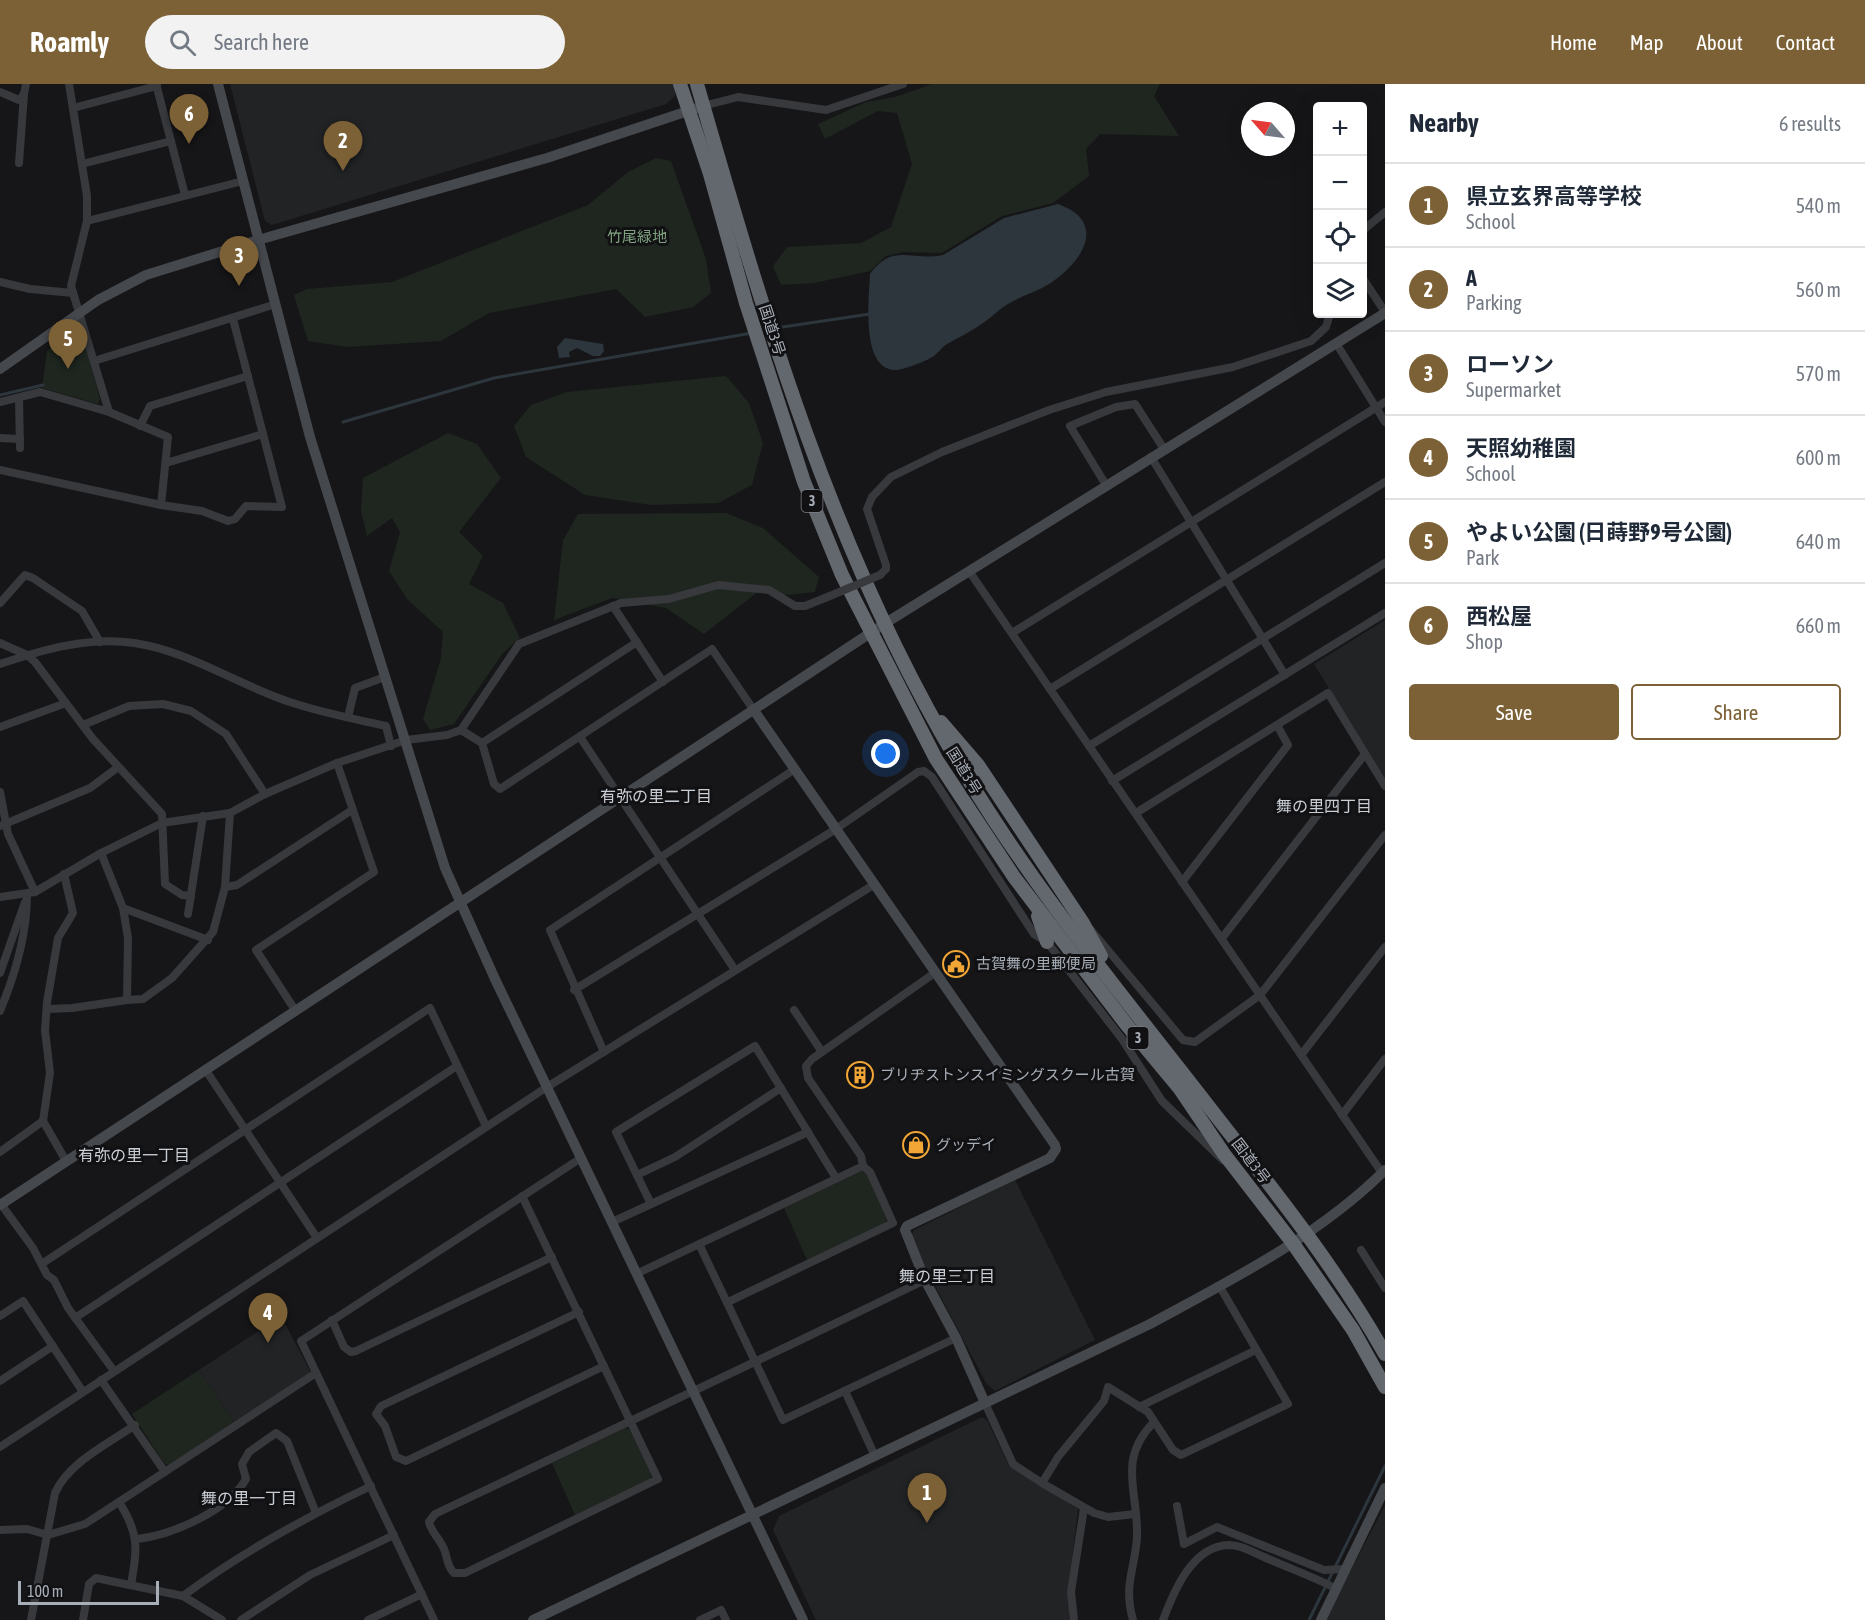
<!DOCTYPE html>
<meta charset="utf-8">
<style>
body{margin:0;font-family:"Asap Condensed","Noto Sans JP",sans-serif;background:#f2f2f3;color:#1f2937}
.controls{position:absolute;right:18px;top:18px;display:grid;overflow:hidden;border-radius:6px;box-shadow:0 6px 24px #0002}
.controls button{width:54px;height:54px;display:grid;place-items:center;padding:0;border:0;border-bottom:2px solid #e0e1e3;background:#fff;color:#1f2937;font:30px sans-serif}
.compass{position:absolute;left:1241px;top:18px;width:54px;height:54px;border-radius:50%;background:#fff;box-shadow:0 6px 24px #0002;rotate:298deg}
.scale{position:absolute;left:18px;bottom:15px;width:141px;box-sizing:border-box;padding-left:6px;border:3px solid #a8aeb8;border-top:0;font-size:16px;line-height:21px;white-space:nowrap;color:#a8aeb8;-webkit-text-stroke:4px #111113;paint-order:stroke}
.you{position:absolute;left:886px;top:670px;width:21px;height:21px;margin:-15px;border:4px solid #fff;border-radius:50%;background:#1a73e8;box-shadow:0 0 0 9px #1a73e833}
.badge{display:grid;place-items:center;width:39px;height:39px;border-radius:50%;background:#7d6136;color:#fff;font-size:20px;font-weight:700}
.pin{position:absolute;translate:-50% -50px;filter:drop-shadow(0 2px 3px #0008)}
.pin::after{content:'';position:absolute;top:32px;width:21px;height:18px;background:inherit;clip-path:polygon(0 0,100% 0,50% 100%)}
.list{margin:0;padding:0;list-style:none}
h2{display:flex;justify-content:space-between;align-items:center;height:78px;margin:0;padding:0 24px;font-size:26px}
h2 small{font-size:20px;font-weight:400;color:#747a83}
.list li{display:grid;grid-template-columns:39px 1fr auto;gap:18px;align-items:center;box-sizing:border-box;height:84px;padding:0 24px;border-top:2px solid #e0e1e3}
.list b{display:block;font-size:22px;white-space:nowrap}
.list p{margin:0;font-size:20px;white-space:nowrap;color:#747a83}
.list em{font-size:20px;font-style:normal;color:#747a83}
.actions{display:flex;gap:12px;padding:18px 24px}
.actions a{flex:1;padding:14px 0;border:2px solid #7d6136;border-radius:6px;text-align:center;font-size:21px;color:#7d6136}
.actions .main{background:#7d6136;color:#fff}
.icon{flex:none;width:33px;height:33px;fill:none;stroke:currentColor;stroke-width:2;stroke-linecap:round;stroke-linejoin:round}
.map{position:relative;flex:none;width:1385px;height:1536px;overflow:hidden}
header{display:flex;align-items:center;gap:36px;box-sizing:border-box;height:84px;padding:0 30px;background:#7d6136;color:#fff}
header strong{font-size:28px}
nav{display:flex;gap:33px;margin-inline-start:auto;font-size:21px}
.search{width:420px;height:54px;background:#f2f2f3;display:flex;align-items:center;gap:15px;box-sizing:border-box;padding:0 21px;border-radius:33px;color:#747a83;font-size:22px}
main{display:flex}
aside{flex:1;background:#fff}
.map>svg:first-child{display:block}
.built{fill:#222325}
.green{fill:#1e261f}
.water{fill:#2c363c}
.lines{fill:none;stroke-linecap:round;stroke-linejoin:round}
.stream{stroke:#2c363c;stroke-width:3}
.street{stroke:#37393d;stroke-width:8}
.secondary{stroke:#45484d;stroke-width:10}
.highway{stroke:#63676e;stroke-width:14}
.street-bridge{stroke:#37393d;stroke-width:8}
.labels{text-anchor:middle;stroke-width:6;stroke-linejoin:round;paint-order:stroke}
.shield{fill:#111113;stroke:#7b7f86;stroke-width:1.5}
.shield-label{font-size:14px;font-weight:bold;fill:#a8aeb8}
.park-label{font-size:15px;fill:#80a380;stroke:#111113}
.street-label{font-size:15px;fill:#a8aeb8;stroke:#111113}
.poi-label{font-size:15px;fill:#a8aeb8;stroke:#111113;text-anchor:start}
.neighbourhood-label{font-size:16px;fill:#c9cdd4;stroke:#111113}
</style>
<header>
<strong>Roamly</strong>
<div class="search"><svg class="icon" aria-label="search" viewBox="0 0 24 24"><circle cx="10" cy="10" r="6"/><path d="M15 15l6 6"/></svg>Search here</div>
<nav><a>Home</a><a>Map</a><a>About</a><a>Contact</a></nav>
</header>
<main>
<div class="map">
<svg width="1385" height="1536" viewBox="0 0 1385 1536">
<rect width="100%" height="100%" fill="#161618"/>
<g class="built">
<polygon points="230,0 676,0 675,12 666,20 272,141 265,137"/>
<polygon points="1385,536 1385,694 1314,580"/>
<polygon points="1015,1096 1095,1256 995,1307 986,1299 910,1154 914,1146"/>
<polygon points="281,1232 311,1289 234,1338 199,1286"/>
<polygon points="982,1333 987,1336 1009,1382 1078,1425 1068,1509 1070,1536 816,1536 773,1446 779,1432"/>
<polygon points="1385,1421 1385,1536 1325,1536"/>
</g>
<g class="green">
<polygon points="932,0 1160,0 1154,12 1179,52 1100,50 1086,65 1089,92 1053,119 1002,132 942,169 904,168 886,172 870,187 814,199 781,201 773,182 787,163 861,159 891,143 912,80 897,29 878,27 825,55 818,40 866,18 895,13"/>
<polygon points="656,74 671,77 706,175 711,209 693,223 645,233 616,205 489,229 441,257 347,263 308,257 294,211 307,205 392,198 588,121 628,88"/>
<polygon points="75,245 81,247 100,315 98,320 42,304 47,267"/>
<polygon points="726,292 749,319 763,359 752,401 718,419 651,421 585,411 526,373 514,342 531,321 567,308"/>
<polygon points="448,349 477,360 501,394 459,448 483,472 469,500 503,519 520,554 503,569 454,640 430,646 423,635 441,574 443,548 407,515 389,487 400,448 392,434 367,452 361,427 363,394"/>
<polygon points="726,429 763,444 819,493 815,508 788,511 759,507 704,550 666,524 612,514 554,536 563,456 578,430"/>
<polygon points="862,1087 868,1091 887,1135 885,1139 807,1176 784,1124"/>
<polygon points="199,1286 234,1338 168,1381 164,1379 132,1330"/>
<polygon points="626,1344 630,1346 652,1391 650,1395 575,1431 552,1379"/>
</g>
<g class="water">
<path d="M1058 120C1109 138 1082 179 1049 200 1036 208 1021 212 1008 220 999 225 992 233 983 239 972 247 959 253 947 260 942 263 939 268 934 272 926 277 917 280 909 283 900 286 891 288 883 282 863 267 869 213 870 190 894 158 912 178 943 171L1004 134Z"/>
<polygon points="565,254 603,260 604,267 600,272 593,272 577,264 569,268 570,273 559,274 557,263"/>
</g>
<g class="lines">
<g class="stream">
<polyline points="776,244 870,230"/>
<polyline points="0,311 43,301"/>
<polyline points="343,338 494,294 752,249"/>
<polyline points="1309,1536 1385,1382"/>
</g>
<g class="street">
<polyline points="69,0 87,112 87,137 71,202 109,328"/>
<polyline points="156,0 185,111"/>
<polyline points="0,8 19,16 24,10 26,0"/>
<polyline points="703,22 738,13 826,26 903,0"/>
<polyline points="73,24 157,2"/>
<polyline points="19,79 24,10"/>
<polyline points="82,80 171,57"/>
<polyline points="87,137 243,97"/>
<polyline points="1362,147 1385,128"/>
<polyline points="1362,193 1385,228"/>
<polyline points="0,198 30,205 73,209"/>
<polyline points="1336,259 1385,338"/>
<polyline points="94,277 276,220"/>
<polyline points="19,314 20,364"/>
<polyline points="0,318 40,308 109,328 168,353 161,421"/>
<polyline points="140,342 150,322 248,292"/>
<polyline points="0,354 20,355"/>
<polyline points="1151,373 1285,591"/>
<polyline points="166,379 263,350"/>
<polyline points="0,386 161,421 202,427 228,437 235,435 246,422 282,423 233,235"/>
<polyline points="1106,401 1070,342 1116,323 1135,320 1164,365"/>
<polyline points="969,487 1382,1089"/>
<polyline points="880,491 886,485 886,481 867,425 872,413 891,393 942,368 1049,326 1106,308 1233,283 1311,257 1326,243 1330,230"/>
<polyline points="0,519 25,491 33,494 82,527 100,558"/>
<polyline points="613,522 663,598"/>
<polyline points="1012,549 1385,318"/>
<polyline points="0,559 27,571 35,578 93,655 162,730 165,800 182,811 191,812"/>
<path d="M0 580C42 566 89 552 134 559 190 567 239 602 293 619 323 629 355 635 386 642L391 662"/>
<polyline points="1050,605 1385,398"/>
<polyline points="348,633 355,604 385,593"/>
<polyline points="83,641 129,622 163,620 191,627 226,650 265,710"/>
<polyline points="0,643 66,619"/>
<polyline points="461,646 482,659 494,700 500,705 712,565 753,625"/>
<polyline points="580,653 735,886"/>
<polyline points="482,659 637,558"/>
<polyline points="1089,662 1385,479"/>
<polyline points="1112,697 1385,529"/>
<polyline points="0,708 8,750 35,808"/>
<polyline points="1136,729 1328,609 1385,702"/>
<polyline points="0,742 90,704 117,684"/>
<polyline points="101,769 123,824 128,854 127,916 143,915 172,894 213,848 225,803 230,729"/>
<polyline points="64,790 73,829 58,854 47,918 45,946 50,989 43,1037 66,1077"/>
<polyline points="1182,798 1288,661 1277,641"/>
<polyline points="225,803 237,801 352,726"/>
<polyline points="0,813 35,808 101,769 162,739 230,729 265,710 337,679 406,656 447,651 461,646 519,560 621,519 669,515 718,501 769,506 795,522 805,522 825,514"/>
<polyline points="123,824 208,856"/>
<polyline points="188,830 203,732"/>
<polyline points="1091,846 1183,956 1195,958 1260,911 1385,751"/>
<polyline points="1222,854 1365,670"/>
<polyline points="0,889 25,818"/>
<polyline points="574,906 836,745 918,688 924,687 932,693 1034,850 1047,858 1122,955 1162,1017 1223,1076"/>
<polyline points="47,925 72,924 127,916"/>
<polyline points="295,926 256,866 374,788 337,679"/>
<polyline points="794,926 822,968"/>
<path d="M0 927C15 891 27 850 27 811"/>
<polyline points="604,968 550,846 795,685"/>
<polyline points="1301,971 1385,863"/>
<polyline points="205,985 317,1154"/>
<polyline points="1342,1031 1385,975"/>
<polyline points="0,1068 43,1037"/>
<polyline points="637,1091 675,1073 781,1004"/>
<path d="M522 1112 658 1395 465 1489H454C446 1481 448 1474 444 1465 440 1455 431 1448 429 1438L435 1430C598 1353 762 1275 925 1196"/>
<polyline points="1,1120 33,1164 47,1191 54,1196 68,1224 114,1287"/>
<polyline points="651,1120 616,1048 755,962 836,1094"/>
<polyline points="612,1138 808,1048"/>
<polyline points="699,1160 783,1336 956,1254"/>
<polyline points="1361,1166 1385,1204"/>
<polyline points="43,1179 430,924 486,1042"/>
<polyline points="636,1190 863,1082 861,1072 808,994 806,982 812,975 936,888"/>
<polyline points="728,1218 893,1139 870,1088 863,1082"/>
<polyline points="579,1228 381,1322 376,1330 385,1342 396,1373 406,1377 604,1282"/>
<polyline points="0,1232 23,1217 83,1308"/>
<polyline points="75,1234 457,982"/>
<polyline points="332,1236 344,1263 351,1268 356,1267 552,1173"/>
<polyline points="101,1296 165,1388"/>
<polyline points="0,1297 53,1262"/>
<polyline points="845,1307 875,1372"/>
<polyline points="985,1319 1013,1380 1042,1399 1058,1373 1104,1317 1108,1303 1148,1328 1173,1366 1181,1371 1288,1320 1220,1203"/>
<polyline points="1139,1323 1256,1266"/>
<polyline points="0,1363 547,1003 875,800"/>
<polyline points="1042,1399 1094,1429 1108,1433 1135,1430"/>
<path d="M119 1418C140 1451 137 1464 131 1501"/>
<polyline points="1177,1422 1184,1460 1217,1443 1324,1486 1344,1485"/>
<polyline points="0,1446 27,1445 48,1451 85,1440 316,1289"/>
<path d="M137 1455C172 1451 228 1427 246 1395L242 1380 249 1368 276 1349 287 1357 316 1429"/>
<path d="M183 1512C242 1468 304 1434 371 1402"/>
<path d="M31 1536 55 1409C69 1378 108 1360 135 1341"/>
<polyline points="83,1536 89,1500 96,1494 183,1512 222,1536"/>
<polyline points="241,1536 310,1491 394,1451"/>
<polyline points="368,1536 422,1510"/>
<polyline points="434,1536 301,1257 581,1074"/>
<polyline points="700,1536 721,1526 726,1536"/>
<polyline points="1074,1536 1071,1508 1084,1424"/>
<path d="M1133 1536C1123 1500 1135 1486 1137 1453 1139 1409 1116 1376 1154 1338"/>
<path d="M1163 1536C1174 1507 1192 1462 1229 1461 1242 1461 1252 1468 1264 1473 1288 1484 1312 1492 1335 1504"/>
</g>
<g class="secondary">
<polyline points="218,0 310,353 445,784 495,895 803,1536"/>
<polyline points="0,285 98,216 146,191 258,156 547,74 703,22"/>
<polyline points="753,625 1055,1061 1056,1065 1050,1074 907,1142 905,1146 925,1196 956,1254 985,1319"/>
<polyline points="0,1121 884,540 1385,229"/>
<path d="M533 1536 1150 1240C1231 1196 1319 1152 1385 1086"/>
<polyline points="1321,1536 1385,1404"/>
</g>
<g class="highway">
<polyline points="680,0 710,90 746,219 804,398 842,491 936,675 1014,793 1126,940 1180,1005 1224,1070 1292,1158 1353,1246 1385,1303"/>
<path d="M697 0C766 239 834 474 964 688 1034 805 1123 912 1206 1019 1269 1100 1334 1180 1385 1270"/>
<polyline points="941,638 978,681 1083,839 1101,872"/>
<polyline points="1038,832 1047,858"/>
</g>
<polyline class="street-bridge" points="825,514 880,491"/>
</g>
<defs>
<symbol id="civic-ring" viewBox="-11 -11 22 22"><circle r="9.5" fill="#111113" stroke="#f1a635" stroke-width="1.5"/><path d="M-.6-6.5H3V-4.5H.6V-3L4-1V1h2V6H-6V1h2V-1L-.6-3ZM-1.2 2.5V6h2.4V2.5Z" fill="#f1a635"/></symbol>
<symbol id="building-ring" viewBox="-11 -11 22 22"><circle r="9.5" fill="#111113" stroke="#f1a635" stroke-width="1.5"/><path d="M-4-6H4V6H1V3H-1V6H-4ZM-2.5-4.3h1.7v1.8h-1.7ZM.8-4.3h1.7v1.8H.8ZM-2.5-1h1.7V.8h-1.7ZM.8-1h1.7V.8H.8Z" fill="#f1a635"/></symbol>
<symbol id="shop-ring" viewBox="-11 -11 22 22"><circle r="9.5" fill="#111113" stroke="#f1a635" stroke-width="1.5"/><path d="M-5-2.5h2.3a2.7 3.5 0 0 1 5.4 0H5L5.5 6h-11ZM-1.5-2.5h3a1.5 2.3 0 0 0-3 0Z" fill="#f1a635"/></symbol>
</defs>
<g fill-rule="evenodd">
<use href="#civic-ring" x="941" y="865" width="30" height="30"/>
<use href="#building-ring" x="845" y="976" width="30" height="30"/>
<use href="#shop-ring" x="901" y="1046" width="30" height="30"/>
</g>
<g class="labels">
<g class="shield">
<rect x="801.5" y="406" width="21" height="22" rx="4.5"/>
<rect x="1127.5" y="943" width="21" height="22" rx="4.5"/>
</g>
<g class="shield-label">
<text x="812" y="422">3</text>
<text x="1138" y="959">3</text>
</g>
<g class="park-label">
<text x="637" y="158">竹尾緑地</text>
</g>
<g class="street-label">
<text transform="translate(772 246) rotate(72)" y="5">国道3号</text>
<text transform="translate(964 687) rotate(58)" y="5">国道3号</text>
<text transform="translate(1251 1077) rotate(53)" y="5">国道3号</text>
</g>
<g class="poi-label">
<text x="976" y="885">古賀舞の里郵便局</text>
<text x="880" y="996">ブリヂストンスイミングスクール古賀</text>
<text x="936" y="1066">グッデイ</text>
</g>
<g class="neighbourhood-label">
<text x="656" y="718">有弥の里二丁目</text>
<text x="1324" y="728">舞の里四丁目</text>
<text x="134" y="1077">有弥の里一丁目</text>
<text x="947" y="1198">舞の里三丁目</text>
<text x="249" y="1420">舞の里一丁目</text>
</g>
</g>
</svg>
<div class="controls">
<button>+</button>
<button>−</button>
<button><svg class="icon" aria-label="locate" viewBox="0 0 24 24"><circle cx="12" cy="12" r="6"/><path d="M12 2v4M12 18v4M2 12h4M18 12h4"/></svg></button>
<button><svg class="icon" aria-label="layers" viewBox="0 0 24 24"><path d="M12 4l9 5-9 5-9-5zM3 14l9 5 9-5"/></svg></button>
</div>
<svg class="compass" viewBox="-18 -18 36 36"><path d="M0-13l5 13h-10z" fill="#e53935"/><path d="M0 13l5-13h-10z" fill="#747a83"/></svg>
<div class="scale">100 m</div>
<div class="you"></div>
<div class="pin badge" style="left:927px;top:1439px">1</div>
<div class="pin badge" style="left:343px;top:87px">2</div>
<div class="pin badge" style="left:239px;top:202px">3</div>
<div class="pin badge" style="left:268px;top:1259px">4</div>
<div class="pin badge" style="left:68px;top:285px">5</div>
<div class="pin badge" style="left:189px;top:60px">6</div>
</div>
<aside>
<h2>Nearby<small>6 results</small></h2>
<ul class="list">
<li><span class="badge">1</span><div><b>県立玄界高等学校</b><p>School</p></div><em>540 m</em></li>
<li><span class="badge">2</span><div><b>A</b><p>Parking</p></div><em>560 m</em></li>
<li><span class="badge">3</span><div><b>ローソン</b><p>Supermarket</p></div><em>570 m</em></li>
<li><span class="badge">4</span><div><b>天照幼稚園</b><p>School</p></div><em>600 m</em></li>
<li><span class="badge">5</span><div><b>やよい公園 (日蒔野9号公園)</b><p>Park</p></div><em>640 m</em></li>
<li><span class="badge">6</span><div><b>西松屋</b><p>Shop</p></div><em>660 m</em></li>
</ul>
<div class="actions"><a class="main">Save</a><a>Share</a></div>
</aside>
</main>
